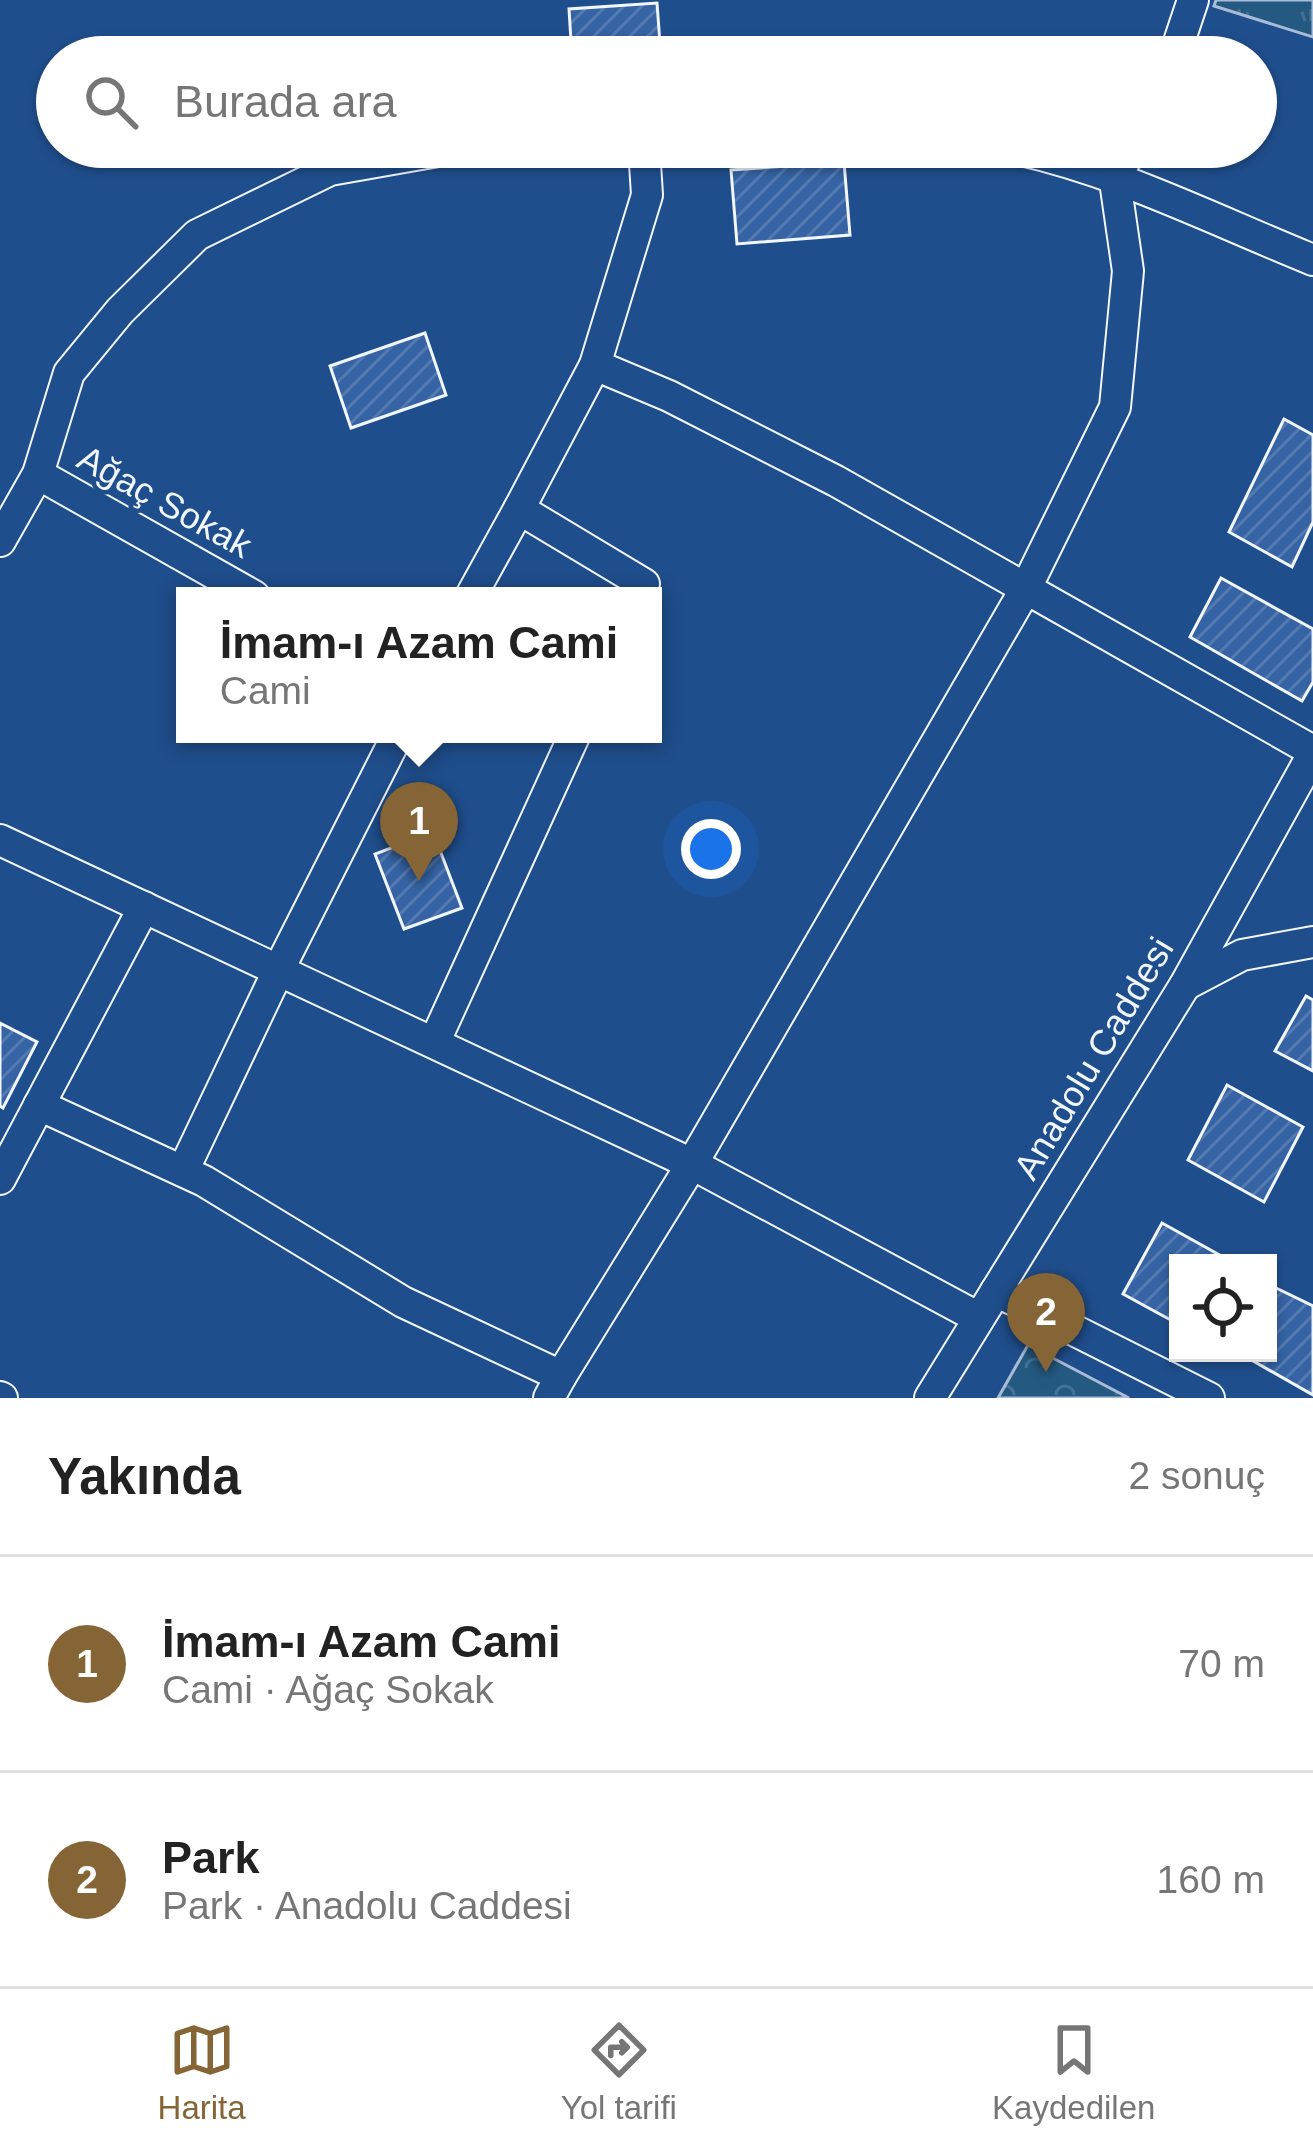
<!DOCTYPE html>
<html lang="tr">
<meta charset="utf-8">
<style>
body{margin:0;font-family:Arial,sans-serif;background:#f2f2f2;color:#222}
.controls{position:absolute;right:36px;bottom:36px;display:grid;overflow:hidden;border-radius:0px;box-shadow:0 3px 9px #0004}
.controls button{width:108px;height:108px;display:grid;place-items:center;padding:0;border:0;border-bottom:3px solid #e0e0e0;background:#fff;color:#222;font:60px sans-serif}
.you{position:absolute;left:711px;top:849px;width:42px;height:42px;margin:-30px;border:9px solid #fff;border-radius:50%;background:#1a73e8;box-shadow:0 0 0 18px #1a73e833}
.badge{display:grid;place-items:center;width:78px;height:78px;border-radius:50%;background:#856535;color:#fff;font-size:39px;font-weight:700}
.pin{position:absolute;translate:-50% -99px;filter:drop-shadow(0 3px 6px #0008)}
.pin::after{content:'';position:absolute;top:63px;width:42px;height:36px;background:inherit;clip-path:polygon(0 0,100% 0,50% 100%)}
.popup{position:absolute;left:176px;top:587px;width:486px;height:156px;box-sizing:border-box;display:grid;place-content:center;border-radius:0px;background:#fff;filter:drop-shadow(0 3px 9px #0005);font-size:39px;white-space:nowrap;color:#767676}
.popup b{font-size:45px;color:#222}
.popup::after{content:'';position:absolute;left:50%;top:100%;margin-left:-24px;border:24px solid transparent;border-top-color:#fff}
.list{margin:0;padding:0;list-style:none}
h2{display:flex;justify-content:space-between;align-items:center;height:156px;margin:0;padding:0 48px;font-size:51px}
h2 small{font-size:39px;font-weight:400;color:#767676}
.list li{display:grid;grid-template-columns:78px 1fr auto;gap:36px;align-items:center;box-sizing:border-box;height:216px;padding:0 48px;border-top:3px solid #e0e0e0}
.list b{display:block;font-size:45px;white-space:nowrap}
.list p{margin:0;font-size:39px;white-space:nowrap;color:#767676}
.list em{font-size:39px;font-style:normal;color:#767676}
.icon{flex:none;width:66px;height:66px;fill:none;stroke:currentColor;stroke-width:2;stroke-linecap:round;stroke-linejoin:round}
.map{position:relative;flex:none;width:1313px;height:1398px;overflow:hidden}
.search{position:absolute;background:#fff;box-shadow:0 3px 9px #0004;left:36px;right:36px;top:36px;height:132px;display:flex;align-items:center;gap:30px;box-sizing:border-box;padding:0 42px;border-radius:66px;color:#767676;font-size:45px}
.sheet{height:588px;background:#fff}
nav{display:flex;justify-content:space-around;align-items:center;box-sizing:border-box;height:168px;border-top:3px solid #e0e0e0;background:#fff;font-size:33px;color:#767676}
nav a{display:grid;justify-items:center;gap:6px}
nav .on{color:#856535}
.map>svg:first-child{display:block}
.grass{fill:url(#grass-tufts);stroke:#a8bbd7;stroke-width:3}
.park{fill:url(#park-crowns);stroke:#a8bbd7;stroke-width:3}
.building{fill:url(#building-hatch);stroke:#f2f6ff;stroke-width:3}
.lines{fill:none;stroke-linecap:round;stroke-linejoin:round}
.minor-casing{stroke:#f2f6ff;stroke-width:34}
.minor{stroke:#1f4e8c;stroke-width:30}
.labels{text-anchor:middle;stroke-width:9;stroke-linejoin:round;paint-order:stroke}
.street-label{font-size:36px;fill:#f2f6ff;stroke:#1f4e8c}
</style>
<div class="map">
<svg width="1313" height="1398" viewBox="0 0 1313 1398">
<defs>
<pattern id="grass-tufts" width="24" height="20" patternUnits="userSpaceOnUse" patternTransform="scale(3)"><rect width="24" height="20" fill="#245a82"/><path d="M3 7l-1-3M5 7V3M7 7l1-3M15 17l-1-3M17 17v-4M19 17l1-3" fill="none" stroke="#447295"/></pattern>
<pattern id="park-crowns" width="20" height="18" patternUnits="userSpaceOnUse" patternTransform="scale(3)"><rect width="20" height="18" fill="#245a82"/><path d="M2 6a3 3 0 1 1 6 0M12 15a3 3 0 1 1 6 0" fill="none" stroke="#447295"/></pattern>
<pattern id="building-hatch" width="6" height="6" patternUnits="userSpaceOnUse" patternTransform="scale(3)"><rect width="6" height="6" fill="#3563a3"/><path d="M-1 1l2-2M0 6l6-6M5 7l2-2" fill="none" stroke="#537ab1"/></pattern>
</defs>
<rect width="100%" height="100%" fill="#1f4e8c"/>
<polygon class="grass" points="1216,0 1313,0 1313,37 1214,6"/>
<polygon class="park" points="1028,1345 1129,1398 998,1398"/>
<g class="building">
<polygon points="657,3 661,57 572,57 569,9"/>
<polygon points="844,162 850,235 737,244 731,170"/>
<polygon points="425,333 446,395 351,428 330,366"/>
<polygon points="1284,419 1313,435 1313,522 1292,567 1229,532"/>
<polygon points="1221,578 1313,629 1313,682 1302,701 1190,637"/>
<polygon points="433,832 462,908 404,929 375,854"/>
<polygon points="1306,996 1313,1000 1313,1071 1275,1051"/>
<polygon points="0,1023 37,1042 3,1108 0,1106"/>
<polygon points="1227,1085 1303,1127 1264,1202 1188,1160"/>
<polygon points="1162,1223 1234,1263 1178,1263 1178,1324 1123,1294"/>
<polygon points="1274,1287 1313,1306 1313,1395 1241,1354 1268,1353 1268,1299"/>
</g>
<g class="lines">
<defs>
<g id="minor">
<polyline points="1174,57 1193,0"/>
<path d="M1007 147C1112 168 1214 220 1313 260"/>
<polyline points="595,365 669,396 836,481 1313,751"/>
<polyline points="38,474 254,596"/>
<polyline points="519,509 595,365 647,195 644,148"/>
<polyline points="0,541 38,474 69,373 120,311 197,235 330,170 455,148 648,147"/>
<polyline points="471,596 519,509 644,584 638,596"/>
<polyline points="0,840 692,1164 979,1318"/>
<polyline points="1185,985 1242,955 1313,942"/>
<polyline points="435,1041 575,734"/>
<polyline points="39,1105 204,1181 403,1302 561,1376 549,1398"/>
<polyline points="183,1171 279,969 398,734"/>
<polyline points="0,1179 144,907"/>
<polyline points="996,1291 1209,1398"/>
<polyline points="561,1376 692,1164 1025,590 1115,407 1128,271 1115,181 1131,147"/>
<polyline points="0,1397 2,1398"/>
<polyline points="930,1398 1185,985 1313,754"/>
</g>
</defs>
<use href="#minor" class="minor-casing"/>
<use href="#minor" class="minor"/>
</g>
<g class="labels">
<g class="street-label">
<text transform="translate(165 501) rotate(29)" y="13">Ağaç Sokak</text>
<text transform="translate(1093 1058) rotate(-59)" y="13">Anadolu Caddesi</text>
</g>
</g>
</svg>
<div class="controls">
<button><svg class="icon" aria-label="locate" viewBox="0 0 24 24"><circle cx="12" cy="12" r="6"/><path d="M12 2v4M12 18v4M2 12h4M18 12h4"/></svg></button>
</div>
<div class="you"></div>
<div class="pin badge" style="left:419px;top:881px">1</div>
<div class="popup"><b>İmam-ı Azam Cami</b>Cami</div>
<div class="pin badge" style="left:1046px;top:1372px">2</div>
<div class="search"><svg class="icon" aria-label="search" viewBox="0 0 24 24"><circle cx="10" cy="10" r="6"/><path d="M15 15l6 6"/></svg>Burada ara</div>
</div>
<section class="sheet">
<h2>Yakında<small>2 sonuç</small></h2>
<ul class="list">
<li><span class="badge">1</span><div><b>İmam-ı Azam Cami</b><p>Cami · Ağaç Sokak</p></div><em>70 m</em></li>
<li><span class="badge">2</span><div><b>Park</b><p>Park · Anadolu Caddesi</p></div><em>160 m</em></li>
</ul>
</section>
<nav>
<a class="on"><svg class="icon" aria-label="map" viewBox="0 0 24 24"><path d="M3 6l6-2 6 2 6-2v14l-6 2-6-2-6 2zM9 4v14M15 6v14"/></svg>Harita</a>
<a><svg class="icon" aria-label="directions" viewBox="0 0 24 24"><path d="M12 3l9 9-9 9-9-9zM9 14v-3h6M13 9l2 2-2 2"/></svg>Yol tarifi</a>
<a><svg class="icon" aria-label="saved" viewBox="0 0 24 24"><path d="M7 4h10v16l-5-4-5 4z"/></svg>Kaydedilen</a>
</nav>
